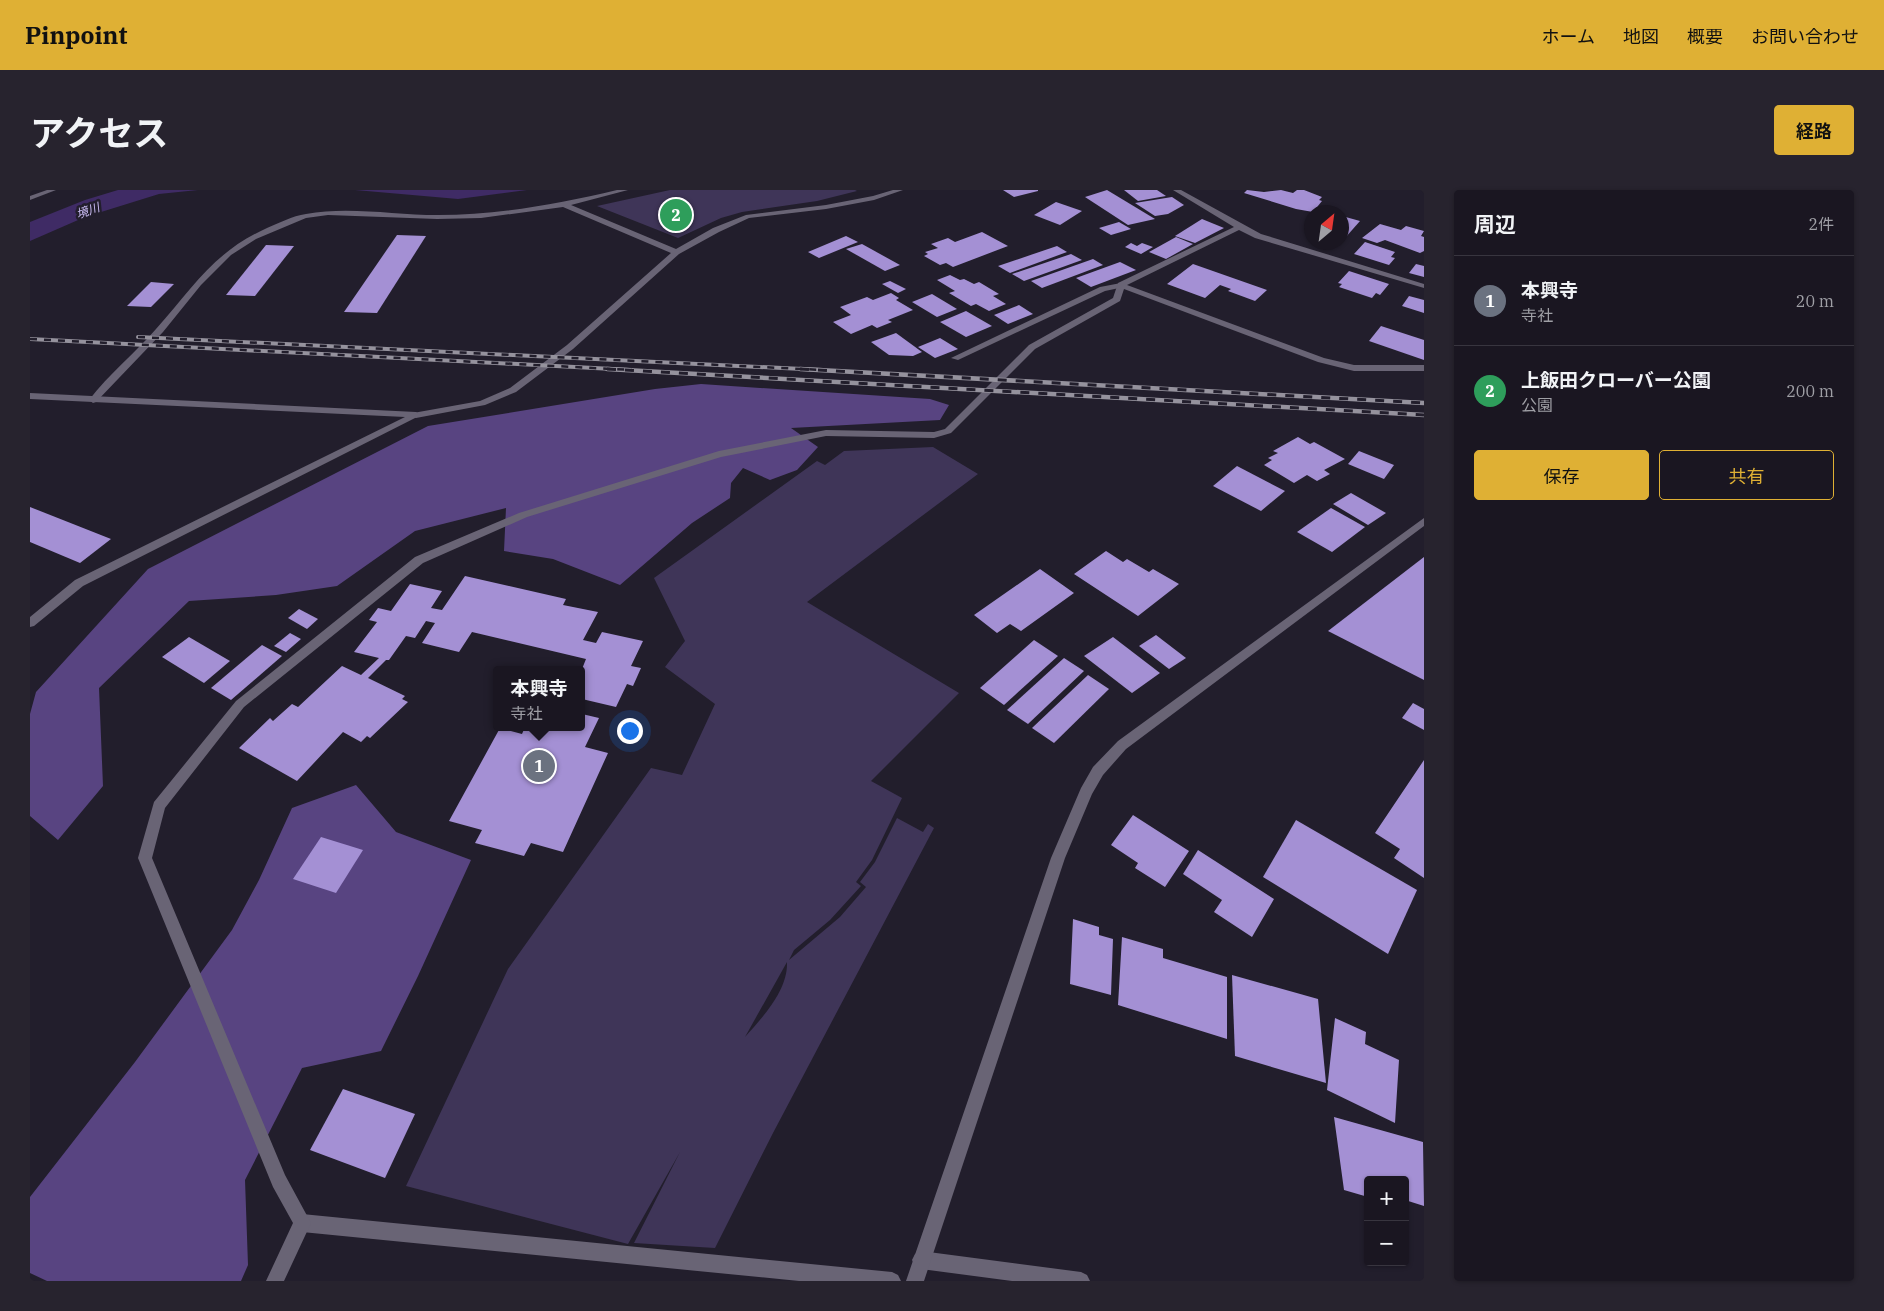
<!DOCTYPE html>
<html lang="ja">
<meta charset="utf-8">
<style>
body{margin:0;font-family:"IBM Plex Serif","Noto Sans JP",serif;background:#27232e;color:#f1f3f6}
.controls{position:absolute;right:15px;bottom:15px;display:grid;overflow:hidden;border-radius:5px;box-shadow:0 1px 4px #0004}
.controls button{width:45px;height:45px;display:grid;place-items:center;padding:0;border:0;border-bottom:1px solid #38353f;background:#1a1621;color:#f1f3f6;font:25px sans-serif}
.compass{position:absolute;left:1274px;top:15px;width:45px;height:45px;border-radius:50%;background:#1a1621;box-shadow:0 1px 4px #0004;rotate:29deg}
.you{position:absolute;left:599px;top:540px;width:18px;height:18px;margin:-12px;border:4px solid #fff;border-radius:50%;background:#1a73e8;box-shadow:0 0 0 8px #1a73e833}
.badge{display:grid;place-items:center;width:32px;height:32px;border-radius:50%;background:#dfb034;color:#fff;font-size:16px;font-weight:700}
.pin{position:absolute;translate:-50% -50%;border:2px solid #fff;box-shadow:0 1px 5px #0006}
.popup{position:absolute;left:463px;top:476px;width:92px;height:65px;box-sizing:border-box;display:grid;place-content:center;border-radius:5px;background:#1a1621;filter:drop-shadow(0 1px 4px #0005);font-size:16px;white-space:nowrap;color:#9f9fa5}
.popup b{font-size:19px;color:#f1f3f6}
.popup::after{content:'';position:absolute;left:50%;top:100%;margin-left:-10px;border:10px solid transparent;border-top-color:#1a1621}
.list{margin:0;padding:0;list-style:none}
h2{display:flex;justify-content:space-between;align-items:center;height:65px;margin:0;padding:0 20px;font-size:21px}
h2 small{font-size:16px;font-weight:400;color:#9f9fa5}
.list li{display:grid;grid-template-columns:32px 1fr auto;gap:15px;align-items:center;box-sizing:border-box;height:90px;padding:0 20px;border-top:1px solid #38353f}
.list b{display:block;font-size:19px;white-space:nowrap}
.list p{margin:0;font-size:16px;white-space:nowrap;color:#9f9fa5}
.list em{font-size:16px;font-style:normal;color:#9f9fa5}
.actions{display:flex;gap:10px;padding:15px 20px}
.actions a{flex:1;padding:11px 0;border:1px solid #dfb034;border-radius:5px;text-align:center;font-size:18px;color:#dfb034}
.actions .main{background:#dfb034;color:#111}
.map{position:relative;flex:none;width:1394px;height:1091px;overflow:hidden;border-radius:5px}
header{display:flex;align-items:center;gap:30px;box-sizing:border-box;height:70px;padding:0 25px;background:#dfb034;color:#111}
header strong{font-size:24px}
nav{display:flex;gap:28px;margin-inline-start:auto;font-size:18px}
.intro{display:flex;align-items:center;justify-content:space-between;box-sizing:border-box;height:120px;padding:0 30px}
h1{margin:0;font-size:35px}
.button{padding:12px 22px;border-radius:5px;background:#dfb034;color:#111;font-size:18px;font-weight:700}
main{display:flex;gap:30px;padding:0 30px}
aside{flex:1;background:#1a1621;border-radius:5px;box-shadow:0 1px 4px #0004}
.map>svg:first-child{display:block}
.green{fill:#3f3558;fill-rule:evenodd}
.forest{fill:#584481}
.water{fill:#3f2b65}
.building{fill:#a490d4}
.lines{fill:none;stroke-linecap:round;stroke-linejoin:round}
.service{fill:#696475;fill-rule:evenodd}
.minor{fill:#696475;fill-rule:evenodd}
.tertiary{fill:#696475;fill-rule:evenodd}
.rail-far1-casing{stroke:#95929d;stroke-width:4}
.rail-casing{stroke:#95929d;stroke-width:4.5}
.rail-far1{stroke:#221e2c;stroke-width:2.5;stroke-dasharray:7;stroke-linecap:butt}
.rail{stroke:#221e2c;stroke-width:3;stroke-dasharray:9;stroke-linecap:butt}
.labels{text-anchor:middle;stroke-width:5;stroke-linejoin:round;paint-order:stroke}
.far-water-label{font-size:12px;font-style:italic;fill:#cabcf3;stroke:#221e2c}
</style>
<header>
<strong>Pinpoint</strong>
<nav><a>ホーム</a><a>地図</a><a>概要</a><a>お問い合わせ</a></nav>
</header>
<div class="intro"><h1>アクセス</h1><a class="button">経路</a></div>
<main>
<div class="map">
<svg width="1394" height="1091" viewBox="0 0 1394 1091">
<rect width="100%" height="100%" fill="#221e2c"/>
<g class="green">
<polygon points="640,0 825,0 827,1 787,11 712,22 691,28 648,48 567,16"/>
<path d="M903 257 948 284 777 412 929 503 841 591 872 608 842 670 826 692 831 696 800 730 764 760 759 770 810 727 836 697 830 692 845 672 867 628 893 642 898 634 904 638 743 943 685 1058 604 1053 650 962 598 1054 376 996 478 779 621 578 652 585 685 514 635 477 655 451 624 388 787 271 795 275 814 261ZM757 772C758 800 733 827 715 847Z"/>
</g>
<g class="forest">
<polygon points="671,194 900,209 919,215 910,230 761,238 788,257 767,280 740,290 713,278 701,293 700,308 662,333 590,395 523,369 474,361 476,318 385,341 307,396 246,405 159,411 69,498 73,596 28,650 0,626 0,524 6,502 118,379 398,236 625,199"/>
<polygon points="326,595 366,642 441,670 388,786 351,861 272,878 215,990 218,1075 211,1091 17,1091 0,1083 0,1007 105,872 202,740 229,690 262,618"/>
</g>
<g class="water">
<polygon points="88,0 168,0 129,4 55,27 0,51 0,32 55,10"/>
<polygon points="325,0 497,0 428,9"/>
</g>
<g class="building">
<polygon points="973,0 1008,0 1008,1 984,7"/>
<polygon points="1077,0 1125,29 1098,35 1055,7"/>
<polygon points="1094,0 1127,0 1136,6 1108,11"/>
<polygon points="1217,0 1234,2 1251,0 1263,3 1267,0 1274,0 1292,7 1289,10 1292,11 1283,22 1266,19 1214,3"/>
<polygon points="1142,7 1154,15 1138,24 1125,26 1105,13"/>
<polygon points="1026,12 1052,21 1030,35 1004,25"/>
<polygon points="1312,26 1330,31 1315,48 1312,47"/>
<polygon points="1172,29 1194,38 1165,53 1145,46"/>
<polygon points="1089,32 1101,39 1081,45 1069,38"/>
<polygon points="1350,34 1371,40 1376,36 1394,41 1391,46 1394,47 1394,61 1390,63 1355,50 1347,53 1332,48"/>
<polygon points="952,42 978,56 923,77 916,73 910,75 894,66 898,64 895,62 908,58 901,54 918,48 925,52"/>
<polygon points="367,45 396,46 347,123 314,122"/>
<polygon points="816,46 828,52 789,68 778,62"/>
<polygon points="1146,47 1163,54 1136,69 1119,62"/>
<polygon points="1335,52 1365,62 1361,67 1365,68 1359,75 1324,64"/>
<polygon points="1101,53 1107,56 1112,53 1123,57 1111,64 1095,57"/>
<polygon points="832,54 870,75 855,81 816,59"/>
<polygon points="236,55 264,56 225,106 196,105"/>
<polygon points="1027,56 1037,62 980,83 968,76"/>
<polygon points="1041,64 1052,70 994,91 982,84"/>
<polygon points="1063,69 1073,75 1012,98 1001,91"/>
<polygon points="1090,72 1106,80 1061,97 1046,88"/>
<polygon points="1163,74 1237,100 1225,111 1198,101 1201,99 1190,95 1175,108 1137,94"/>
<polygon points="1386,74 1394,76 1394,87 1379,83"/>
<polygon points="1319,81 1359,94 1350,105 1346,103 1342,108 1309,97 1312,94 1308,93"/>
<polygon points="920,85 930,90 934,89 944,94 949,92 969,104 963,106 976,114 959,121 946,114 941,116 919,103 925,101 907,90"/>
<polygon points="860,91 876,99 868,103 852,94"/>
<polygon points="121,92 144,94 121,117 97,116"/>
<polygon points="861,103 869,108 866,110 883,120 858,130 862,132 847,138 842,135 821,144 803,132 821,125 810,117 837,107 843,110"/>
<polygon points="902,104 927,119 907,127 882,112"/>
<polygon points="1379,106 1394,110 1394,123 1372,116"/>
<polygon points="989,115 1003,124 978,134 964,125"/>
<polygon points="936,121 962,136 936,147 910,132"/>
<polygon points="1351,136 1394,150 1394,170 1339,151"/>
<polygon points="866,143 892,162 883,166 859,165 841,152"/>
<polygon points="910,148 928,159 905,168 888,157"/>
<polygon points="1268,247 1280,254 1284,252 1315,269 1294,280 1300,284 1287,291 1277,285 1264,293 1234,275 1242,270 1238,268 1248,263 1243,261"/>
<polygon points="1329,261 1364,275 1354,289 1318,274"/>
<polygon points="1207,276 1255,301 1231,321 1183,296"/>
<polygon points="1321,303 1356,323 1338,335 1303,314"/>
<polygon points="0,317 81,349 50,373 0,352"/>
<polygon points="1301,318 1335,337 1302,362 1267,342"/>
<polygon points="1076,361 1093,372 1097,369 1119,382 1123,379 1149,394 1108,426 1044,384"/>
<polygon points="1394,367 1394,490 1298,441"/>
<polygon points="1010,379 1044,403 991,441 980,434 967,443 944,425"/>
<polygon points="435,386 536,409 533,415 568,422 553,450 566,453 572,442 613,451 601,476 611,478 603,496 597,494 586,517 552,509 552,479 556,469 442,442 429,462 392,453 405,433 396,431 385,448 376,446 359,470 356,470 338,488 375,506 372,509 378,512 340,548 337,546 331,552 313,542 267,591 209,558 240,528 243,531 262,514 268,517 312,476 331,485 349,468 324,462 347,432 339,430 348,418 361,421 380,394 412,401 401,418 412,420"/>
<polygon points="269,419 288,429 277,439 258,428"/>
<polygon points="260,443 271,449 256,462 244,456"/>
<polygon points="1126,445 1156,468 1139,479 1109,456"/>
<polygon points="159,447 200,471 174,493 132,467"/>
<polygon points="1083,447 1130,483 1102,503 1054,466"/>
<polygon points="1004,450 1028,466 974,515 950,498"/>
<polygon points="232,455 252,466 201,510 181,498"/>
<polygon points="1034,468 1054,481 998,534 977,520"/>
<polygon points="1058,485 1079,499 1024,553 1002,538"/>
<polygon points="1383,513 1394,519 1394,540 1372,528"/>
<polygon points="552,524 569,528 555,557 578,563 533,662 501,653 494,666 445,653 452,640 419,631 470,538 492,544 495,537 552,537"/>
<polygon points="1394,570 1394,688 1364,668 1370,659 1345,643"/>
<polygon points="1103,625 1159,661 1135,697 1105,678 1108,673 1081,655"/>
<polygon points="1266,630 1387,700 1358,764 1233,687"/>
<polygon points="291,647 333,660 306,703 263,689"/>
<polygon points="1168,660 1244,709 1222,747 1184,722 1192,710 1153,684"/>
<polygon points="1043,729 1069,737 1069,745 1083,749 1081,805 1040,794"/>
<polygon points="1092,747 1133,759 1133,768 1197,787 1197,849 1088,815"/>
<polygon points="1202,785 1288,809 1296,893 1205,866"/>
<polygon points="1305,828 1336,842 1335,854 1369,870 1365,933 1297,900"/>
<polygon points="313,899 385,924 355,988 280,960"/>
<polygon points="1304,927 1393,952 1394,1016 1375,1010 1375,990 1338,990 1338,1007 1314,1000"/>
</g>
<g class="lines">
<g class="service">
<polygon points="1091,93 1094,93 1094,97 1075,101 928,170 921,168 1070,97"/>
<polygon points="272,1024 862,1082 868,1085 871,1091 769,1091 272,1042 266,1039 263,1033 266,1027"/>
</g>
<g class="minor">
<polygon points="17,0 26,0 0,10 0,6"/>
<path d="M587 0H598L541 15 646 59 683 38 716 25 796 15 843 6 863 0H873L844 10 796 19 719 28 689 42 649 64 543 159 486 202 455 215 386 228 383 227V223L450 211 480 198 537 155 641 63 533 17 451 28 407 29 298 25 276 28 226 49 201 65 171 95 133 142 66 212 63 213 59 210C79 184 105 163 126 139 164 97 182 63 237 38 249 33 262 26 276 24 318 16 364 25 408 25 468 25 528 14 587 0Z"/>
<polygon points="1143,0 1151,0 1231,44 1394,94 1394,98 1225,48 1209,40 1097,95 1294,168 1324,175 1394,175 1394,181 1324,181 1288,172 1094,99 1090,111 1005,159 921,243 904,248 796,246 691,267 497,327 393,373 214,517 135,618 122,668 255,985 281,1033 254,1091 236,1091 263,1033 243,997 108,668 124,612 206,511 385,367 489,323 689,261 796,240 904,242 915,239 999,155 1083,108 1088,93 1204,37"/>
<polygon points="891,1061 1051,1082 1057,1085 1060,1091 982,1091 891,1079 885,1076 882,1070 885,1064"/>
</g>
<g class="tertiary">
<polygon points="0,203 386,222 391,225 53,396 4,436 0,437 0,427 45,390 375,227 0,209"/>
<polygon points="1394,328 1394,336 1096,559 1073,585 1062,604 1035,668 894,1091 876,1091 1021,668 1051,598 1063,577 1088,551"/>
</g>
<defs>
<g id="rail-far1">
<polyline points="108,147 793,180"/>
<polyline points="0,149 602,180"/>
</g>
<g id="rail">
<polyline points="577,179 1394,225"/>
<polyline points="770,179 1394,213"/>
</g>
</defs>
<use href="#rail-far1" class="rail-far1-casing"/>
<use href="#rail" class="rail-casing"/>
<use href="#rail-far1" class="rail-far1"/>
<use href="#rail" class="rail"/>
</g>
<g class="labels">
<g class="far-water-label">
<text transform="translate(58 21) rotate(-20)" y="4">境川</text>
</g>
</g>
</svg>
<div class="controls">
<button>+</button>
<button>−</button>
</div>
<svg class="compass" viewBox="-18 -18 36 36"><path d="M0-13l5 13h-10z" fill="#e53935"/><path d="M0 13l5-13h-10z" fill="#9f9fa5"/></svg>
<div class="you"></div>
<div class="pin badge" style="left:509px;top:576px;background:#6b7280">1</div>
<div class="popup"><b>本興寺</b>寺社</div>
<div class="pin badge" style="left:646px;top:25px;background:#2e9e5b">2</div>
</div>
<aside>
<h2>周辺<small>2件</small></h2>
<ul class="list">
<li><span class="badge" style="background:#6b7280">1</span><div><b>本興寺</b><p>寺社</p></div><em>20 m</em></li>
<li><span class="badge" style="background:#2e9e5b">2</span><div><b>上飯田クローバー公園</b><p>公園</p></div><em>200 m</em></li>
</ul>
<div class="actions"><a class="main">保存</a><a>共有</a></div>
</aside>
</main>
